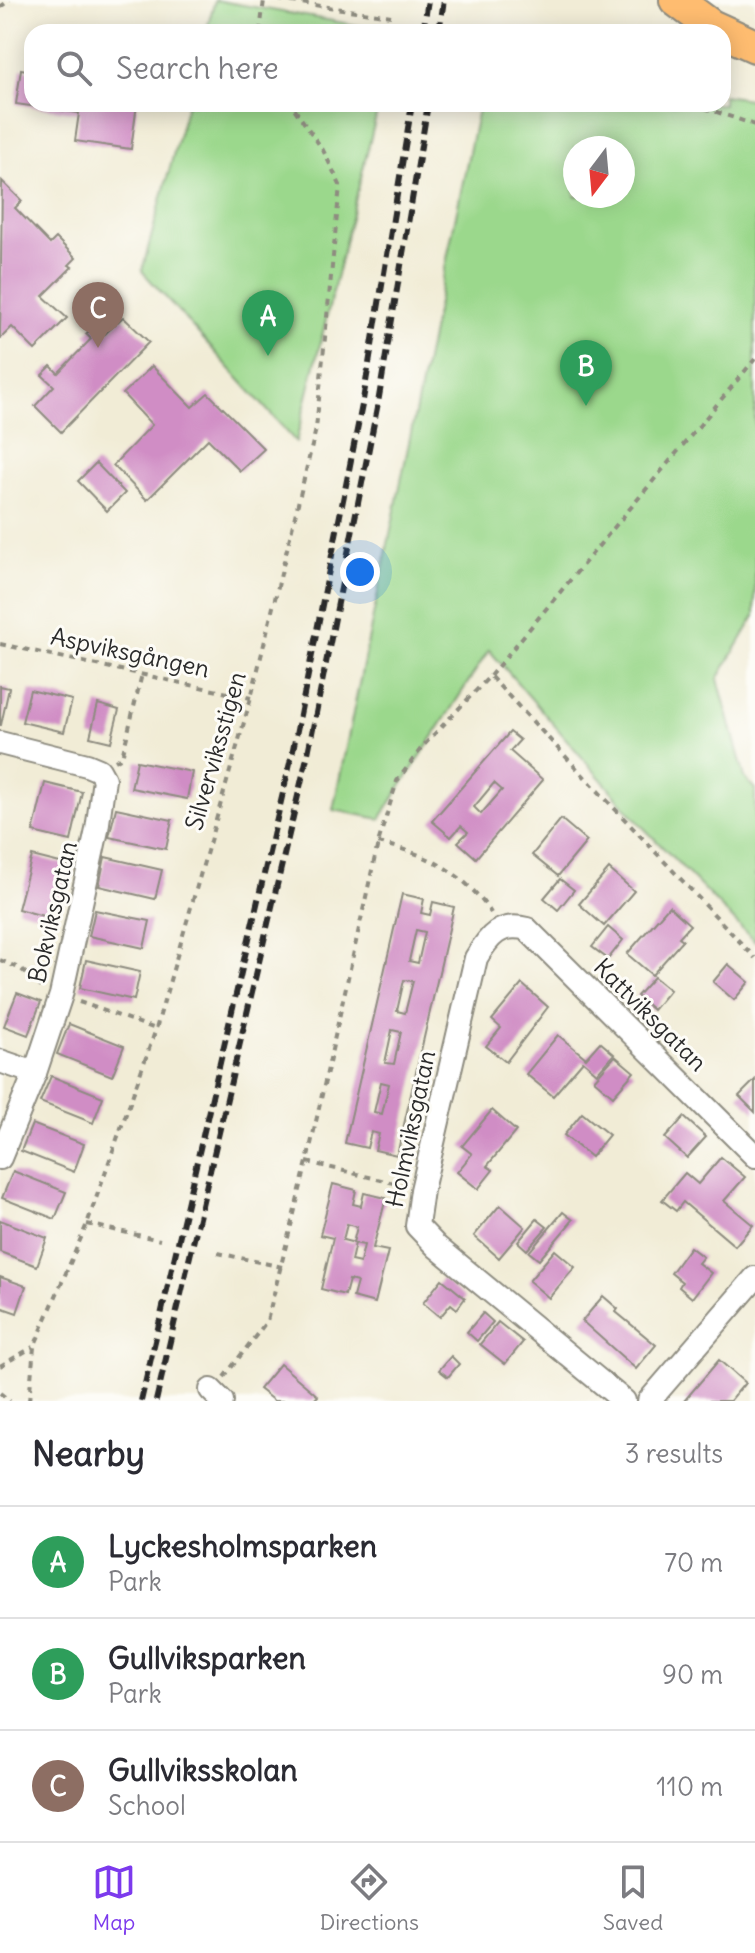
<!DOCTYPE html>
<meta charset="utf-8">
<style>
body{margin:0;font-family:Delius,sans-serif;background:#f2f2f3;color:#2b2b33}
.compass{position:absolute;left:563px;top:136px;width:72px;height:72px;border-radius:50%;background:#fff;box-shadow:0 4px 20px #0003;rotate:196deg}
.you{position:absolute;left:360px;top:572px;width:28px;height:28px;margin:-20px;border:6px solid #fff;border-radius:50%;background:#1a73e8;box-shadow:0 0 0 12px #1a73e833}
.badge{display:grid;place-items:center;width:52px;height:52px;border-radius:50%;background:#7c3aed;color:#fff;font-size:26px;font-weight:700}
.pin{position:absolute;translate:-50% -66px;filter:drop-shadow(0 2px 4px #0008)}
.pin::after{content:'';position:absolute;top:42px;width:28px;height:24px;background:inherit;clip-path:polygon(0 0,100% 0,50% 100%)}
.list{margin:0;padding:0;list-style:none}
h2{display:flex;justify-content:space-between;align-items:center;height:104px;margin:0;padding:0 32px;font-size:34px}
h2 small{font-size:26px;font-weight:400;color:#7c7c81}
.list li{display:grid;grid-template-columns:52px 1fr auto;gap:24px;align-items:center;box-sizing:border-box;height:112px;padding:0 32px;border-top:2px solid #e1e1e2}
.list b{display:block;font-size:30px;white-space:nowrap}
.list p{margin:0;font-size:26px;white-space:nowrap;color:#7c7c81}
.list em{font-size:26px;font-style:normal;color:#7c7c81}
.icon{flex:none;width:44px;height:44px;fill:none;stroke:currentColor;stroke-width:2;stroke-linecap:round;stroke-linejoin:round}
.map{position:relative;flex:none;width:755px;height:1401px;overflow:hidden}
.search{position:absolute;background:#fff;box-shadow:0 4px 20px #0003;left:24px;right:24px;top:24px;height:88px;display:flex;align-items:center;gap:20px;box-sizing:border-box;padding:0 28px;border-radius:24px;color:#7c7c81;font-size:30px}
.sheet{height:440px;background:#fff}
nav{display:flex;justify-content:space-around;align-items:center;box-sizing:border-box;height:112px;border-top:2px solid #e1e1e2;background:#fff;font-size:22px;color:#7c7c81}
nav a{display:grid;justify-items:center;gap:4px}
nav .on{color:#7c3aed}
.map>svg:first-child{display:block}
.green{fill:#9bd88c;stroke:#63825c;stroke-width:2;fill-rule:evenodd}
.building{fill:#d08dc5;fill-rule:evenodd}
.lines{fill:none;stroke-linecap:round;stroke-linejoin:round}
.minor-casing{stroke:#8e8c80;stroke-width:26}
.highway-casing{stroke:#8e8c80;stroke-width:36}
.path{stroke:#8e8c80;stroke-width:4;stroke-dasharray:6 6;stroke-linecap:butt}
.minor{stroke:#fff;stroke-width:22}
.highway{stroke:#febc70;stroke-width:32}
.rail{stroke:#2b2b2b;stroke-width:6;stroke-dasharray:12 6;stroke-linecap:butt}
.labels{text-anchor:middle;stroke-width:6;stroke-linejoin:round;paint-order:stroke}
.street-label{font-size:24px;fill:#2b2b2b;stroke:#fdfcf7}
</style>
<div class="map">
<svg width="755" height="1401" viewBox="0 0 755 1401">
<rect width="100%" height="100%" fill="#fdfcf7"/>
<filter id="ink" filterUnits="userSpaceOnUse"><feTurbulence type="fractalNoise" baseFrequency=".0125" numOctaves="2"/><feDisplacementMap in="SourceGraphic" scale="16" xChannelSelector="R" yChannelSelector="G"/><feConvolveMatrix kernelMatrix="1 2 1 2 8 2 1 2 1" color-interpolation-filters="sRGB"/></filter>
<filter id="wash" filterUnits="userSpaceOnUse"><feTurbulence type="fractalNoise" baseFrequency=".006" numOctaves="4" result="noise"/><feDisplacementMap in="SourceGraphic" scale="32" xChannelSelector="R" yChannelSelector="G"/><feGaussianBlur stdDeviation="1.8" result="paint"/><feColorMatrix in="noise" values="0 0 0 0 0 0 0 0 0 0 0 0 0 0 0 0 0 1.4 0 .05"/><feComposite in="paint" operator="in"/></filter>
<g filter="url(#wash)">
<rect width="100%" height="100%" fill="#f1ecd6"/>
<g class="green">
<polygon points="215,0 394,32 206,32"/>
<path d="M723 95 755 100V616L718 679 745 778 755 789V942L640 824 489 650 380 819 333 810 479 104H723ZM623 148V196H575V148Z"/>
<polygon points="187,104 379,104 296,442 142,271"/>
</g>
<g id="blocks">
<g class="building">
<polygon points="21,69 32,71 32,104 137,104 131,149 75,141 79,113 16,104"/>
<polygon points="2,181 22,201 15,208 50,244 56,238 76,258 69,265 72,267 43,296 67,318 35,350 12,327 0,339"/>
<polygon points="123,317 149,342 61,432 35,406 54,386 42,375 51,366 58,373 91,339 86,334 95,324 105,334"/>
<polygon points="152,366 192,407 208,393 264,449 240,471 208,439 147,500 113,465 152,425 123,394"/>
<polygon points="96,463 125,493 107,511 78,481"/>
<polygon points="0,686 9,688 1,725 0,725"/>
<polygon points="30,690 72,700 64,732 22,722"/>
<polygon points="98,704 119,710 111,742 90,737"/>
<path d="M510 732 520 740 510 751 543 780 476 858 458 842 468 832 461 826 451 837 432 821ZM494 783 502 790 481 814 474 807Z"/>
<polygon points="137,761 192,772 187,799 131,788"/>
<polygon points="45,783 82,792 71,841 33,832"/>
<polygon points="116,808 172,820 166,849 109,837"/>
<polygon points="561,819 587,841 558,876 532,855"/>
<polygon points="32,856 68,865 54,919 18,909"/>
<polygon points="105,857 162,870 155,899 99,886"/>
<polygon points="609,869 634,891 604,926 579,904"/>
<polygon points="560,879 574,890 558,910 544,898"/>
<path d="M402 894 424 899 421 913 430 915 433 902 454 907 397 1155 375 1150 379 1134 371 1132 367 1148 345 1143ZM416 930 425 932 418 963 409 961ZM404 980 413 981 405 1013 397 1011ZM392 1030 401 1032 394 1064 385 1063ZM381 1082 389 1084 382 1114 374 1112Z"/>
<polygon points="669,906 690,925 679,937 683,940 652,975 627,954"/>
<polygon points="95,910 150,921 144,948 89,936"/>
<polygon points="608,927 623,940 608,959 592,947"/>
<polygon points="86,960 140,972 134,1000 80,988"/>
<polygon points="728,964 749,982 734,1000 713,982"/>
<polygon points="654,977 670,990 653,1010 637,996"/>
<polygon points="522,984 548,1007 506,1062 486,1046 501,1028 492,1020"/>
<polygon points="17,993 41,1002 28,1035 4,1026"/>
<polygon points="69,1024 124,1046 112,1076 57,1054"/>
<polygon points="558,1035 586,1058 600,1042 614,1054 597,1073 583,1061 553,1096 526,1074"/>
<polygon points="615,1056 634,1072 613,1096 594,1080"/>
<polygon points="51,1076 103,1097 93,1123 40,1102"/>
<polygon points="755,1080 755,1112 739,1096"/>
<polygon points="492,1110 516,1131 487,1166 493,1170 478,1189 457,1172 472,1154 462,1146"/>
<polygon points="582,1113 609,1135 591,1157 564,1135"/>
<polygon points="684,1117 706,1137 687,1158 665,1138"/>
<polygon points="32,1124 84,1144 74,1172 21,1151"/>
<polygon points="721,1157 745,1177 724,1201 753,1225 735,1246 683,1202 676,1211 662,1200 685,1173 698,1184"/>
<polygon points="13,1171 66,1192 55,1219 2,1198"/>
<path d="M333 1184 356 1190 353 1204 361 1206 364 1193 386 1198 373 1248 388 1251 375 1303 353 1297 357 1282 349 1280 345 1295 321 1289 333 1238 320 1235ZM347 1224 357 1227 353 1243 364 1245 360 1263 351 1261 355 1243 343 1240Z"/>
<polygon points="500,1205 525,1227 499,1258 474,1236"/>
<polygon points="563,1212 573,1220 539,1260 529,1252"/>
<polygon points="537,1219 547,1227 527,1250 518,1242"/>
<polygon points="0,1220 47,1238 37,1266 0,1252"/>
<polygon points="690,1247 703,1257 698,1263 711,1273 692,1298 679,1287 682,1282 671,1273"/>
<polygon points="555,1250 575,1267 549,1298 529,1281"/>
<polygon points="0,1277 26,1286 17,1313 0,1307"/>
<polygon points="442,1279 465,1298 457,1309 451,1304 440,1317 423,1303"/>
<polygon points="603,1296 618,1309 616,1312 656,1345 636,1369 582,1321"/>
<polygon points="483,1313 493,1322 477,1341 467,1332"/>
<polygon points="498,1322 523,1342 505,1364 480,1344"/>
<polygon points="451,1356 459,1364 448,1377 439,1370"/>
<polygon points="719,1360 745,1383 730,1401 684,1401"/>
<polygon points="280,1364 318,1396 313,1401 274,1401 259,1389"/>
</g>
</g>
</g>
<g filter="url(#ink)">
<use href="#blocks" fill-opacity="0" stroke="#8e8c80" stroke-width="2"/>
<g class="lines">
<defs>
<g id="minor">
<polyline points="0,743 87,765 99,770 104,779 97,830 61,995 35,1073 0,1158"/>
<polyline points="0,1061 35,1073"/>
<polyline points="211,1390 222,1401"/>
<path d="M624 1401 437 1247 417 1226 422 1190 476 958C489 936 500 922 527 929L755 1156"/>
<polyline points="649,1401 755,1278"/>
</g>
<polyline id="highway" points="676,0 711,26 755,46"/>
</defs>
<use href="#minor" class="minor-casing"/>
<use href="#highway" class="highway-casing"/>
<g class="path">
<polyline points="279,0 391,16"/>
<polyline points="0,7 10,0"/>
<polyline points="484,29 501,32"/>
<polyline points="260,32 264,0"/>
<polyline points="693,104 755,125"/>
<polyline points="0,644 251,698"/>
<polyline points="490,676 755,359"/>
<polyline points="115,761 122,757 142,674"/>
<path d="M378 843C426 853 464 872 491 913"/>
<polyline points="0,960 21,969 41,987"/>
<polyline points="79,1002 156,1029"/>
<polyline points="307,1162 402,1185"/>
<polyline points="87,1224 160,1240"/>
<polyline points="218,1253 282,1267"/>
<polyline points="0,1366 33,1347"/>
<polyline points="224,1377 267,1321 307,1162 378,843 397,781 423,746 490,676 755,958"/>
<polyline points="0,1393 10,1401"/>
<polyline points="29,1401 34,1347 87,1224 156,1029 251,698 316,429 340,185 323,150 291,104"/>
</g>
<use href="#minor" class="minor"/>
<use href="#highway" class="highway"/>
<g class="rail">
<polyline points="423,32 428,0"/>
<polyline points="439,32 444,0"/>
<polyline points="141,1401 293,750 363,400 412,104"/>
<polyline points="156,1401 308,753 378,403 428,104"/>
</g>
</g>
</g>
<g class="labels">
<g class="street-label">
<text transform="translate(130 653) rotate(12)" y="8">Aspviksgången</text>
<text transform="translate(216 751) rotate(-74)" y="8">Silverviksstigen</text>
<text transform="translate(53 912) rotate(-77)" y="8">Bokviksgatan</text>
<text transform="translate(650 1015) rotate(45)" y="8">Kattviksgatan</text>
<text transform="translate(411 1129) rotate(-78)" y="8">Holmviksgatan</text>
</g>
</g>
</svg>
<svg class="compass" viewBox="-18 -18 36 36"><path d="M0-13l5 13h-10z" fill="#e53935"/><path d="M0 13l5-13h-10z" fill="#7c7c81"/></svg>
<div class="you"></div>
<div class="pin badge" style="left:268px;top:356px;background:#2e9e5b">A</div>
<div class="pin badge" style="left:586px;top:406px;background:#2e9e5b">B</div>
<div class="pin badge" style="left:98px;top:348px;background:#8d6e63">C</div>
<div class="search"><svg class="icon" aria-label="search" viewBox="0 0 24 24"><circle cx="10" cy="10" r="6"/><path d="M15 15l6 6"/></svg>Search here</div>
</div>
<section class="sheet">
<h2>Nearby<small>3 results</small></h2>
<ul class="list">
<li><span class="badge" style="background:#2e9e5b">A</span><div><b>Lyckesholmsparken</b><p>Park</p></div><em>70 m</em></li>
<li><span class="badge" style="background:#2e9e5b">B</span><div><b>Gullviksparken</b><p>Park</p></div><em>90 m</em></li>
<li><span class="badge" style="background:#8d6e63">C</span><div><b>Gullviksskolan</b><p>School</p></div><em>110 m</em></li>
</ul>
</section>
<nav>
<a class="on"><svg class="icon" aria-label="map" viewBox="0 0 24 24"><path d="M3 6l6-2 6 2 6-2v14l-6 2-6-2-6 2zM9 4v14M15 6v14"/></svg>Map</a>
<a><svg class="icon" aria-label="directions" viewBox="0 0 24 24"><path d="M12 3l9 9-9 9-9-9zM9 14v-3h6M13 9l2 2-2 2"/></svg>Directions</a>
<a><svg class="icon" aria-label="saved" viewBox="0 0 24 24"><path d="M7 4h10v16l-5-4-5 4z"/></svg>Saved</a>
</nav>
